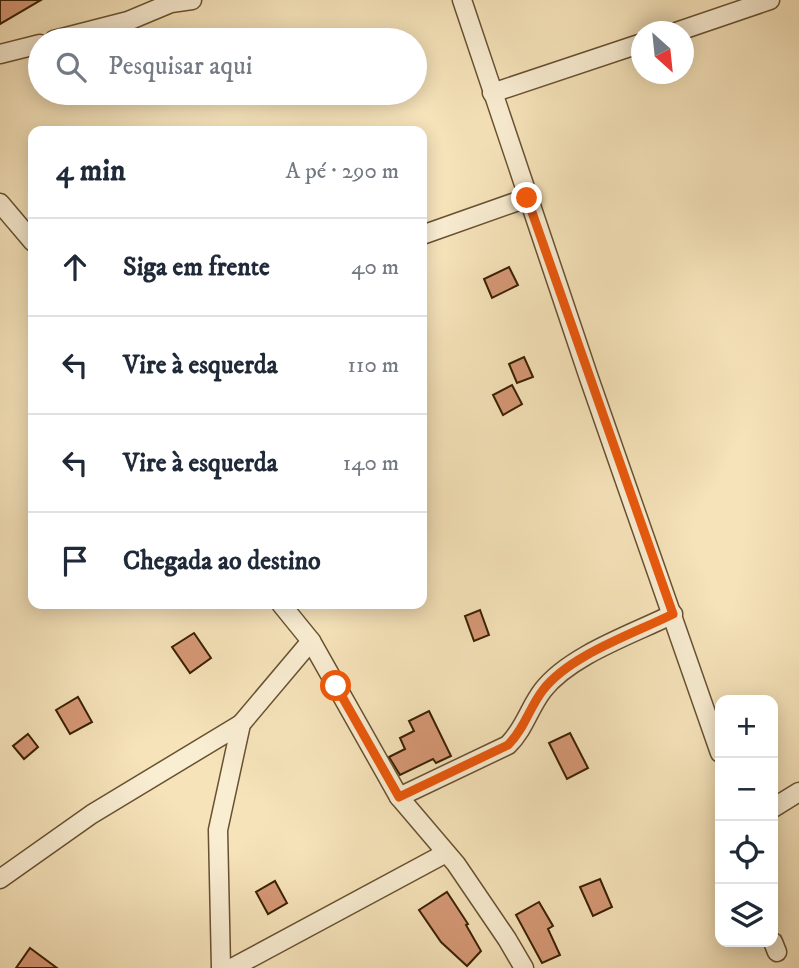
<!DOCTYPE html>
<html lang="pt">
<meta charset="utf-8">
<style>
body{margin:0;font-family:"IM FELL DW Pica",serif;background:#f6f6f7;color:#1f2937}
.controls{position:absolute;right:21px;bottom:21px;display:grid;overflow:hidden;border-radius:14px;box-shadow:0 4px 18px #0003}
.controls button{width:63px;height:63px;display:grid;place-items:center;padding:0;border:0;border-bottom:2px solid #e0e1e3;background:#fff;color:#1f2937;font:35px sans-serif}
.compass{position:absolute;left:631px;top:21px;width:63px;height:63px;border-radius:50%;background:#fff;box-shadow:0 4px 18px #0003;rotate:153deg}
.stop{position:absolute;width:21px;height:21px;margin:-16px;border:5px solid #ea580c;border-radius:50%;background:#fff}
.stop.end{background:#ea580c;border-color:#fff;box-shadow:0 2px 7px #0008}
.list{margin:0;padding:0;list-style:none}
h2{display:flex;justify-content:space-between;align-items:center;height:91px;margin:0;padding:0 28px;font-size:30px}
h2 small{font-size:23px;font-weight:400;color:#747a83}
.list li{display:grid;grid-template-columns:46px 1fr auto;gap:21px;align-items:center;box-sizing:border-box;height:98px;padding:0 28px;border-top:2px solid #e0e1e3}
.list b{display:block;font-size:26px;white-space:nowrap}
.list em{font-size:23px;font-style:normal;color:#747a83}
.icon{flex:none;width:38px;height:38px;fill:none;stroke:currentColor;stroke-width:2;stroke-linecap:round;stroke-linejoin:round}
.map{position:relative;flex:none;width:799px;height:968px;overflow:hidden}
.search{position:absolute;background:#fff;box-shadow:0 4px 18px #0003;left:28px;top:28px;width:399px;height:77px;display:flex;align-items:center;gap:18px;box-sizing:border-box;padding:0 24px;border-radius:38px;color:#747a83;font-size:26px}
.panel{position:absolute;background:#fff;box-shadow:0 4px 18px #0003;left:28px;top:126px;width:399px;height:483px;border-radius:14px}
.map>svg:first-child{display:block}
.building{fill:#d69876;stroke:#392003;stroke-width:2}
.lines{fill:none;stroke-linecap:round;stroke-linejoin:round}
.minor-casing{stroke:#685131;stroke-width:21}
.minor{stroke:#f9edd2;stroke-width:18}
.route{stroke:#ea580c;stroke-width:9}
</style>
<div class="map">
<svg width="799" height="968" viewBox="0 0 799 968">
<rect width="100%" height="100%" fill="#f6e3ba"/>
<filter id="stains"><feTurbulence type="fractalNoise" baseFrequency=".00286" numOctaves="4"/><feColorMatrix values="0 0 0 0 .2 0 0 0 0 .09 0 0 0 0 .02 0 0 0 .5 -.17"/></filter>
<radialGradient id="worn" r=".72"><stop offset=".6" stop-color="#630" stop-opacity="0"/><stop offset="1" stop-color="#630" stop-opacity=".3"/></radialGradient>
<g class="building">
<polygon points="0,0 41,0 0,24"/>
<polygon points="509,267 518,285 492,298 484,279"/>
<polygon points="524,357 533,377 517,383 509,364"/>
<polygon points="512,385 522,404 503,415 493,395"/>
<polygon points="480,610 489,635 474,641 465,616"/>
<polygon points="194,633 211,658 190,673 172,647"/>
<polygon points="78,697 92,722 70,734 56,710"/>
<polygon points="429,711 451,756 436,763 433,759 400,775 389,757 405,749 400,738 414,731 409,721"/>
<polygon points="570,733 588,768 567,779 549,743"/>
<polygon points="28,734 38,747 24,759 13,746"/>
<polygon points="600,879 612,907 593,916 580,887"/>
<polygon points="275,881 287,903 268,914 256,892"/>
<polygon points="447,892 468,924 466,925 481,951 467,966 441,942 419,910"/>
<polygon points="539,902 553,926 548,929 560,955 542,963 516,915"/>
<polygon points="30,948 57,968 16,968"/>
</g>
<g class="lines">
<defs>
<g id="minor">
<polyline points="462,0 589,378 720,753"/>
<polyline points="676,32 770,0"/>
<polyline points="54,40 128,21 171,3 192,0"/>
<polyline points="0,54 40,44"/>
<polyline points="492,93 642,43"/>
<polyline points="0,203 33,242"/>
<polyline points="422,235 527,198"/>
<polyline points="281,604 311,641 399,797 456,864 507,939 524,968"/>
<path d="M399 797 508 745C525 728 529 708 543 690 570 655 633 634 673 614"/>
<polyline points="773,808 799,792"/>
<polyline points="0,879 92,814 241,724"/>
<polyline points="773,942 777,952"/>
<polyline points="221,968 218,830 241,724 311,641"/>
<polyline points="232,968 446,853"/>
</g>
</defs>
<use href="#minor" class="minor-casing"/>
<use href="#minor" class="minor"/>
</g>
<g class="lines">
<path class="route" d="M336 686 399 797 508 745C525 728 529 708 543 690 570 655 633 634 673 614L527 198"/>
</g>
<rect width="100%" height="100%" filter="url(#stains)"/>
<rect width="100%" height="100%" fill="url(#worn)"/>
</svg>
<div class="controls">
<button>+</button>
<button>−</button>
<button><svg class="icon" aria-label="locate" viewBox="0 0 24 24"><circle cx="12" cy="12" r="6"/><path d="M12 2v4M12 18v4M2 12h4M18 12h4"/></svg></button>
<button><svg class="icon" aria-label="layers" viewBox="0 0 24 24"><path d="M12 4l9 5-9 5-9-5zM3 14l9 5 9-5"/></svg></button>
</div>
<svg class="compass" viewBox="-18 -18 36 36"><path d="M0-13l5 13h-10z" fill="#e53935"/><path d="M0 13l5-13h-10z" fill="#747a83"/></svg>
<div class="stop" style="left:336px;top:686px"></div>
<div class="stop end" style="left:527px;top:198px"></div>
<div class="search"><svg class="icon" aria-label="search" viewBox="0 0 24 24"><circle cx="10" cy="10" r="6"/><path d="M15 15l6 6"/></svg>Pesquisar aqui</div>
<section class="panel">
<h2>4 min<small>A pé · 290 m</small></h2>
<ul class="list">
<li><svg class="icon" aria-label="ahead" viewBox="0 0 24 24"><path d="M12 20V5M6 11l6-6 6 6"/></svg><div><b>Siga em frente</b></div><em>40 m</em></li>
<li><svg class="icon" aria-label="left" viewBox="0 0 24 24"><path d="M17 20v-9H6M10 6l-5 5 5 5"/></svg><div><b>Vire à esquerda</b></div><em>110 m</em></li>
<li><svg class="icon" aria-label="left" viewBox="0 0 24 24"><path d="M17 20v-9H6M10 6l-5 5 5 5"/></svg><div><b>Vire à esquerda</b></div><em>140 m</em></li>
<li><svg class="icon" aria-label="arrive" viewBox="0 0 24 24"><path d="M6 21V4h12l-3 4 3 4H6"/></svg><div><b>Chegada ao destino</b></div></li>
</ul>
</section>
</div>
